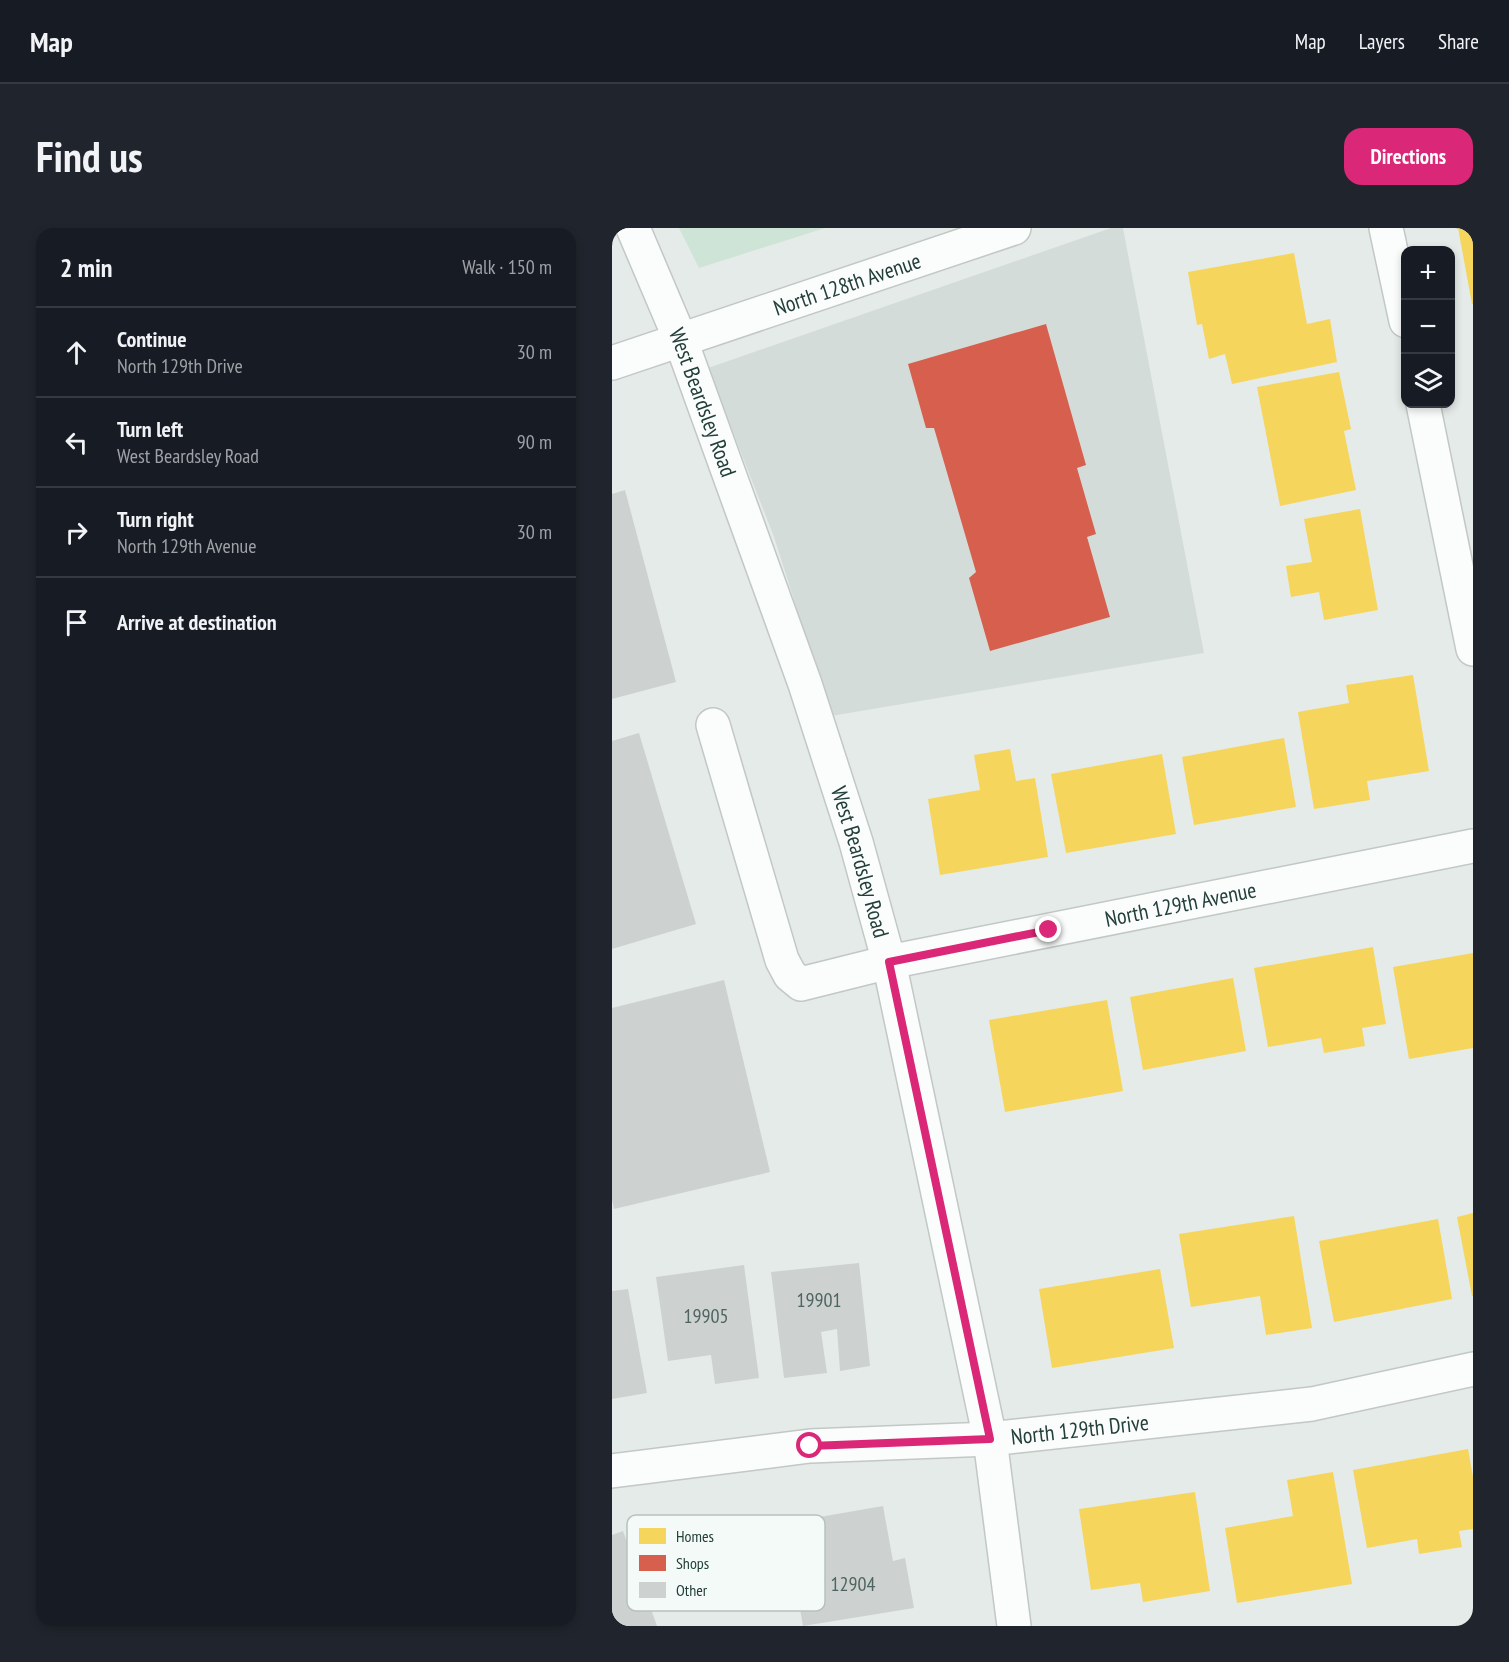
<!DOCTYPE html>
<meta charset="utf-8">
<style>
body{margin:0;font-family:"PT Sans Narrow",sans-serif;background:#20242c;color:#f1f3f6}
.controls{position:absolute;right:18px;top:18px;display:grid;overflow:hidden;border-radius:12px;box-shadow:0 3px 9px #0003}
.controls button{width:54px;height:54px;display:grid;place-items:center;padding:0;border:0;border-bottom:2px solid #363941;background:#171b24;color:#f1f3f6;font:30px sans-serif}
.stop{position:absolute;width:18px;height:18px;margin:-14px;border:4px solid #db2777;border-radius:50%;background:#fff}
.stop.end{background:#db2777;border-color:#fff;box-shadow:0 2px 6px #0008}
.list{margin:0;padding:0;list-style:none}
h2{display:flex;justify-content:space-between;align-items:center;height:78px;margin:0;padding:0 24px;font-size:26px}
h2 small{font-size:20px;font-weight:400;color:#9ea1a6}
.list li{display:grid;grid-template-columns:39px 1fr auto;gap:18px;align-items:center;box-sizing:border-box;height:90px;padding:0 24px;border-top:2px solid #363941}
.list b{display:block;font-size:22px;white-space:nowrap}
.list p{margin:0;font-size:20px;white-space:nowrap;color:#9ea1a6}
.list em{font-size:20px;font-style:normal;color:#9ea1a6}
.icon{flex:none;width:33px;height:33px;fill:none;stroke:currentColor;stroke-width:2;stroke-linecap:round;stroke-linejoin:round}
.map{position:relative;flex:none;width:861px;height:1398px;overflow:hidden;border-radius:18px}
header{display:flex;align-items:center;gap:36px;box-sizing:border-box;height:84px;padding:0 30px;background:#171b24;border-bottom:2px solid #363941}
header strong{font-size:28px}
nav{display:flex;gap:33px;margin-inline-start:auto;font-size:21px}
.intro{display:flex;align-items:center;justify-content:space-between;box-sizing:border-box;height:144px;padding:0 36px}
h1{margin:0;font-size:42px}
.button{padding:15px 27px;border-radius:18px;background:#db2777;color:#fff;font-size:21px;font-weight:700}
main{display:flex;gap:36px;padding:0 36px}
aside{flex:1;background:#171b24;border-radius:18px;box-shadow:0 3px 9px #0003}
.map>svg:first-child{display:block}
.built{fill:#d4dcd9}
.green{fill:#cee4d6}
.homes{fill:#f6d55c}
.shops{fill:#d6604d}
.building{fill:#cdd2d0}
.lines{fill:none;stroke-linecap:round;stroke-linejoin:round}
.minor-casing{stroke:#c2c8c5;stroke-width:36}
.minor{stroke:#fbfcfc;stroke-width:33}
.route{stroke:#db2777;stroke-width:8}
.labels{text-anchor:middle;stroke-width:6;stroke-linejoin:round;paint-order:stroke}
.number-label{font-size:20px;fill:#4e6460}
.street-label{font-size:22px;fill:#223f39;stroke:#f4faf7}
.key{fill:#f4faf7;stroke:#b5c2be;stroke-width:1.5}
.key-label{font-size:16px;fill:#223f39}
</style>
<header>
<strong>Map</strong>
<nav><a>Map</a><a>Layers</a><a>Share</a></nav>
</header>
<div class="intro"><h1>Find us</h1><a class="button">Directions</a></div>
<main>
<aside>
<h2>2 min<small>Walk · 150 m</small></h2>
<ul class="list">
<li><svg class="icon" aria-label="ahead" viewBox="0 0 24 24"><path d="M12 20V5M6 11l6-6 6 6"/></svg><div><b>Continue</b><p>North 129th Drive</p></div><em>30 m</em></li>
<li><svg class="icon" aria-label="left" viewBox="0 0 24 24"><path d="M17 20v-9H6M10 6l-5 5 5 5"/></svg><div><b>Turn left</b><p>West Beardsley Road</p></div><em>90 m</em></li>
<li><svg class="icon" aria-label="right" viewBox="0 0 24 24"><path d="M7 20v-9h11M14 6l5 5-5 5"/></svg><div><b>Turn right</b><p>North 129th Avenue</p></div><em>30 m</em></li>
<li><svg class="icon" aria-label="arrive" viewBox="0 0 24 24"><path d="M6 21V4h12l-3 4 3 4H6"/></svg><div><b>Arrive at destination</b></div></li>
</ul>
</aside>
<div class="map">
<svg width="861" height="1398" viewBox="0 0 861 1398">
<rect width="100%" height="100%" fill="#e5ebe8"/>
<polygon class="built" points="499,0 511,0 592,425 219,488 162,309 96,140"/>
<polygon class="green" points="67,0 213,0 87,40"/>
<g class="homes">
<polygon points="846,0 861,0 861,76 860,76"/>
<polygon points="682,25 695,96 718,91 725,134 620,156 613,126 597,131 590,96 585,97 576,44"/>
<polygon points="727,144 739,201 732,203 744,262 668,278 645,159"/>
<polygon points="748,281 766,382 712,392 707,364 679,369 674,338 700,334 692,291"/>
<polygon points="801,447 817,543 755,553 758,572 702,581 686,484 737,475 734,457"/>
<polygon points="672,510 684,579 582,597 570,529"/>
<polygon points="398,521 404,553 423,550 436,629 328,647 316,571 368,562 362,527"/>
<polygon points="550,526 564,606 454,625 439,546"/>
<polygon points="761,719 774,796 750,800 753,818 712,825 709,810 656,819 642,740"/>
<polygon points="861,725 861,820 797,831 781,739"/>
<polygon points="621,750 634,823 531,842 518,769"/>
<polygon points="495,772 511,863 393,884 377,792"/>
<polygon points="861,985 861,1068 860,1068 845,989"/>
<polygon points="682,988 700,1100 654,1107 648,1068 579,1079 567,1006"/>
<polygon points="826,991 840,1071 722,1094 707,1013"/>
<polygon points="548,1041 562,1120 440,1140 427,1061"/>
<polygon points="856,1221 861,1249 861,1301 847,1303 850,1319 807,1326 805,1311 755,1320 741,1242"/>
<polygon points="721,1244 740,1356 625,1375 613,1300 681,1288 675,1252"/>
<polygon points="583,1264 598,1363 531,1374 528,1355 479,1362 467,1281"/>
</g>
<polygon class="shops" points="434,96 474,237 465,240 484,306 475,309 498,389 378,423 357,350 364,344 322,200 314,200 296,136"/>
<g class="building">
<polygon points="13,262 64,454 0,471 0,266"/>
<polygon points="27,505 84,696 0,721 0,513"/>
<polygon points="112,752 158,944 2,981 0,971 0,780"/>
<polygon points="247,1035 258,1138 228,1143 225,1101 209,1104 215,1145 172,1150 159,1044"/>
<polygon points="132,1037 147,1150 103,1156 99,1127 56,1133 44,1049"/>
<polygon points="16,1061 35,1165 0,1171 0,1063"/>
<polygon points="271,1278 281,1333 293,1330 302,1380 191,1398 173,1295"/>
<polygon points="11,1303 45,1398 0,1398 0,1307"/>
</g>
<g class="lines">
<defs>
<g id="minor">
<path id="s1" d="M21 0 69 113 193 456 244 614 277 734 378 1211 402 1398"/>
<polyline points="774,0 794,93"/>
<path id="s2" d="M0 135 402 0"/>
<polyline points="811,176 861,421"/>
<path id="s3" d="M101 497 170 732 178 747 189 756 277 734 861 618"/>
<path id="s4" d="M0 1243 198 1218 378 1211 700 1176 861 1141"/>
</g>
</defs>
<use href="#minor" class="minor-casing"/>
<use href="#minor" class="minor"/>
</g>
<g class="lines">
<polyline class="route" points="198,1218 378,1211 277,734 437,702"/>
</g>
<g class="labels">
<g class="number-label">
<text x="207" y="1079">19901</text>
<text x="94" y="1095">19905</text>
<text x="241" y="1363">12904</text>
</g>
<g class="street-label">
<text dy="8" stroke="none"><textPath href="#s2" startOffset="248">North 128th Avenue</textPath></text>
<text dy="8" stroke="none"><textPath href="#s1" startOffset="188">West Beardsley Road</textPath></text>
<text dy="8" stroke="none"><textPath href="#s1" startOffset="674">West Beardsley Road</textPath></text>
<text dy="8" stroke="none"><textPath href="#s3" startOffset="664">North 129th Avenue</textPath></text>
<text dy="8" stroke="none"><textPath href="#s4" startOffset="470">North 129th Drive</textPath></text>
</g>
</g>
<rect x="15" y="1287" width="198" height="96" rx="9" class="key"/>
<rect x="27" y="1300" width="27" height="16" fill="#f6d55c"/>
<rect x="27" y="1327" width="27" height="16" fill="#d6604d"/>
<rect x="27" y="1354" width="27" height="16" fill="#cdd2d0"/>
<g class="key-label">
<text x="64" y="1314">Homes</text>
<text x="64" y="1341">Shops</text>
<text x="64" y="1368">Other</text>
</g>
</svg>
<div class="controls">
<button>+</button>
<button>−</button>
<button><svg class="icon" aria-label="layers" viewBox="0 0 24 24"><path d="M12 4l9 5-9 5-9-5zM3 14l9 5 9-5"/></svg></button>
</div>
<div class="stop" style="left:198px;top:1218px"></div>
<div class="stop end" style="left:437px;top:702px"></div>
</div>
</main>
